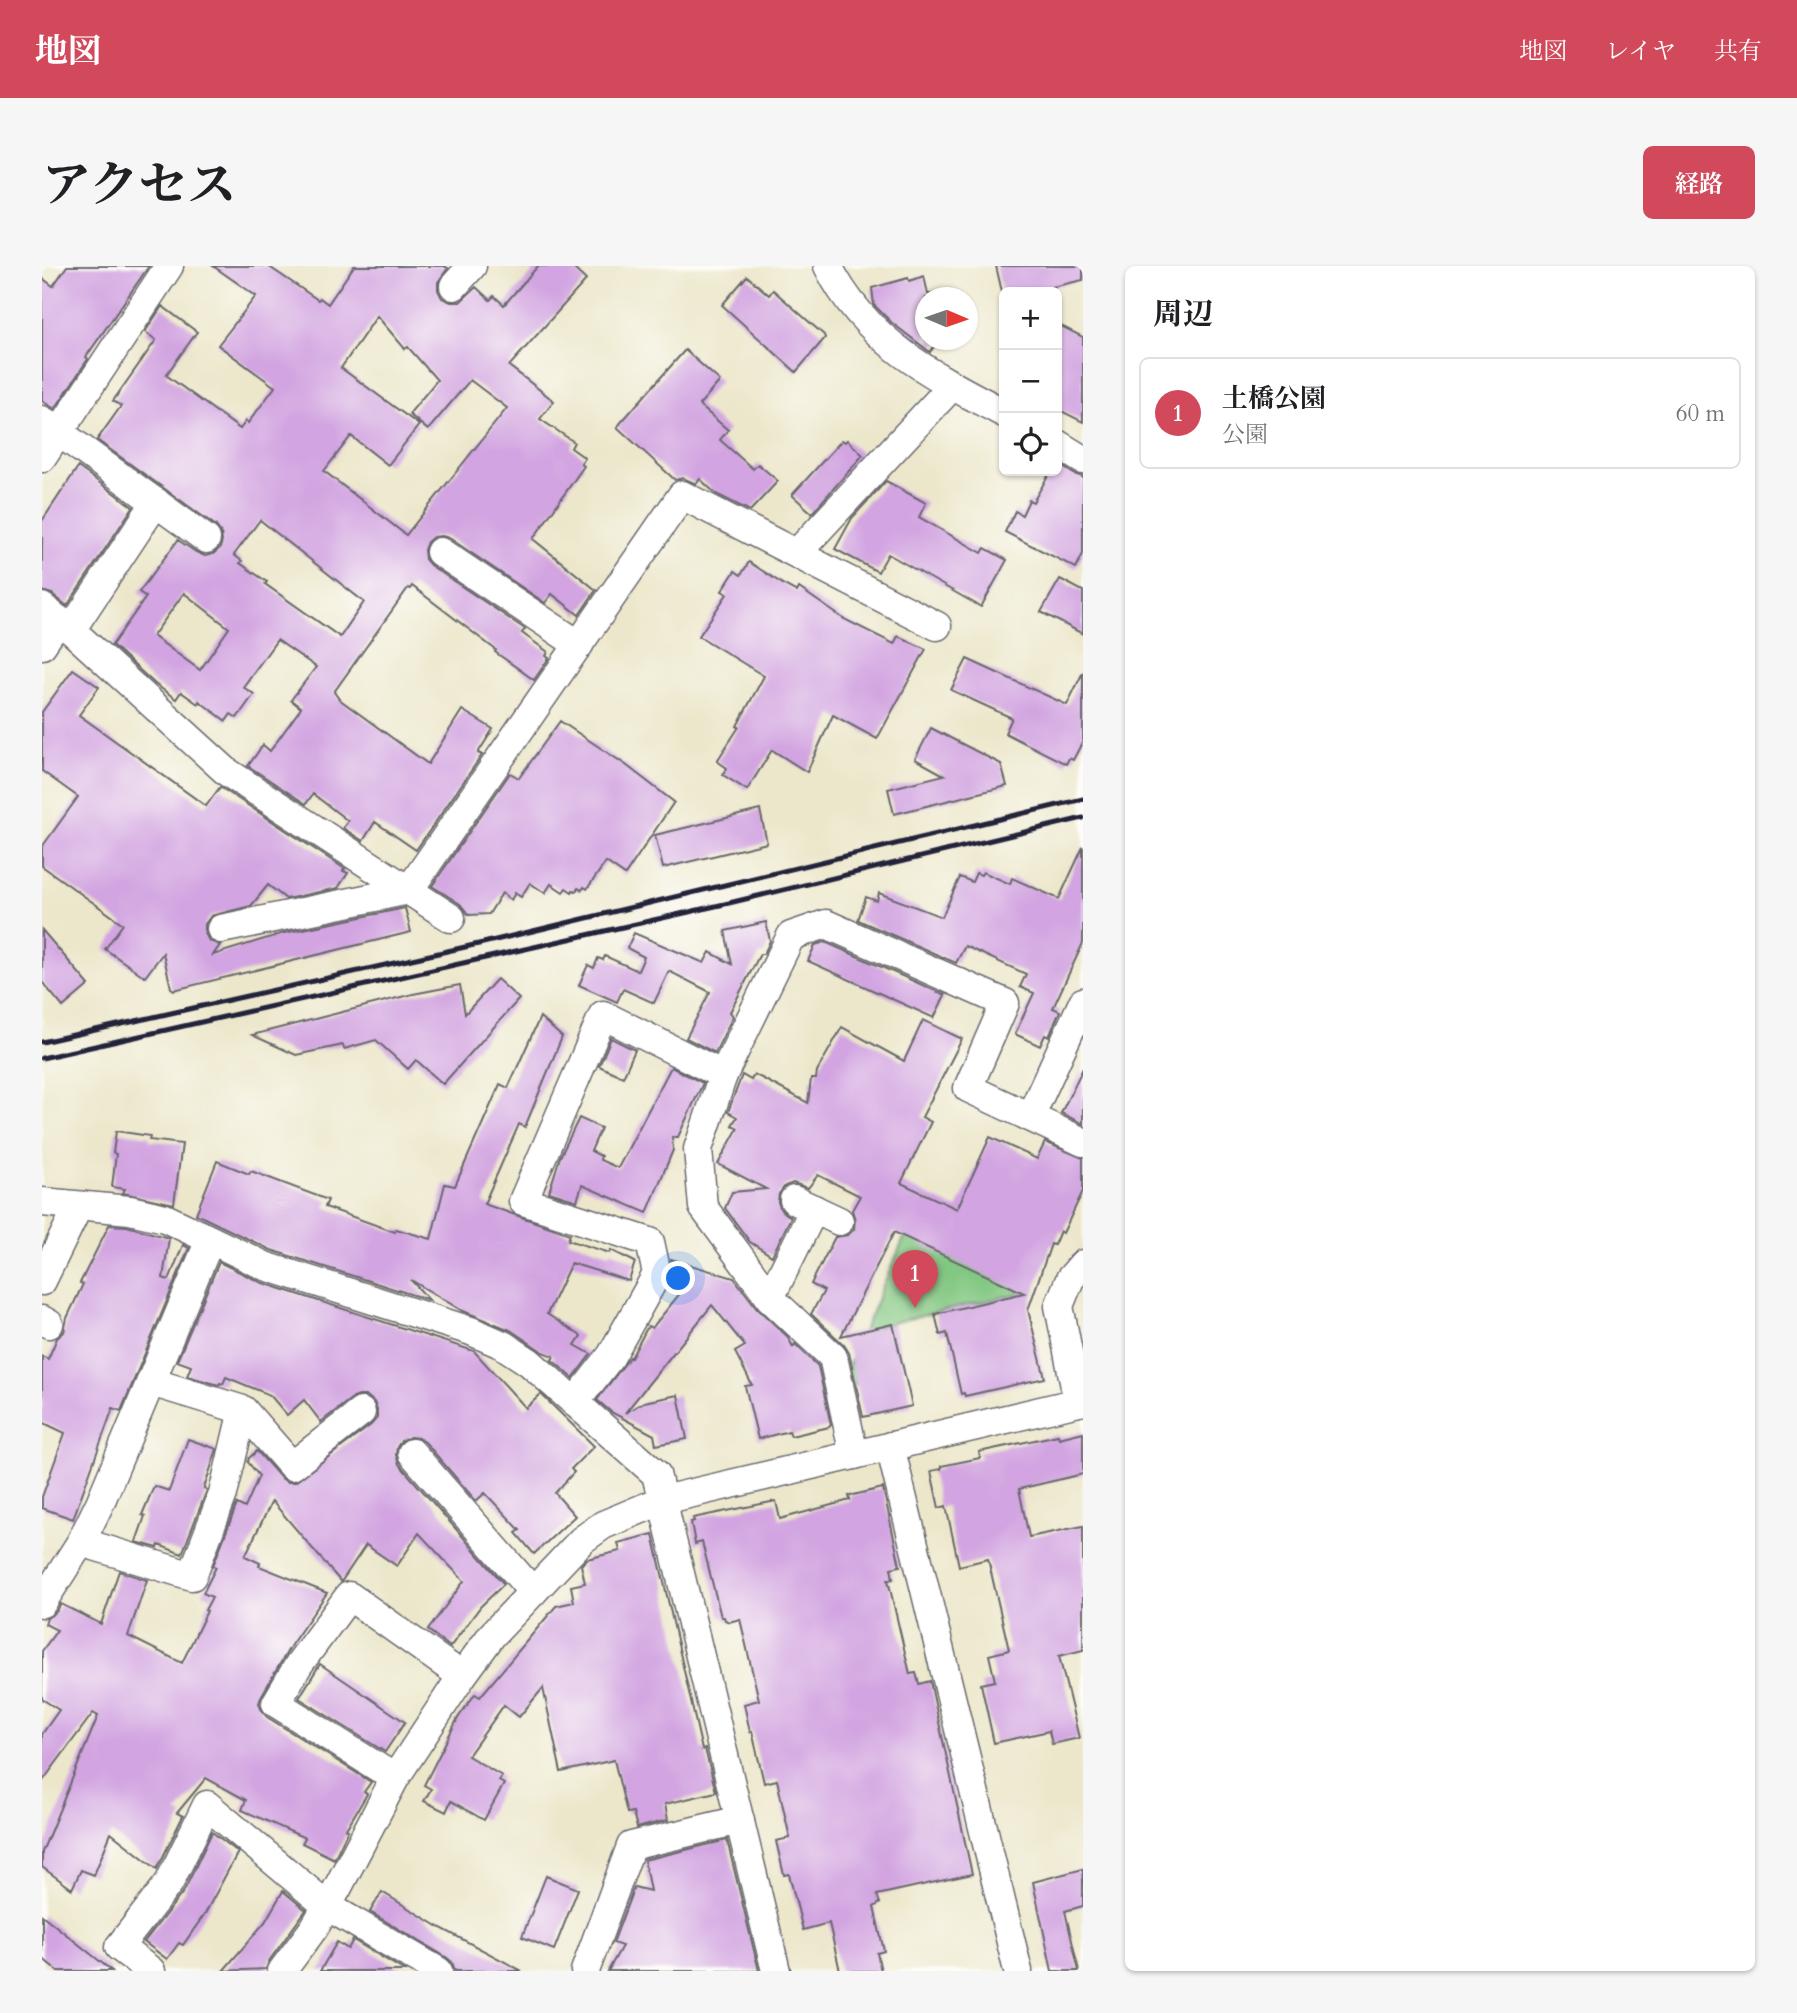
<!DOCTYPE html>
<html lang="ja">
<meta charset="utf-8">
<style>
body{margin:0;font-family:Cardo,"Noto Serif JP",serif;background:#f6f6f6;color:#202124}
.controls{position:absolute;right:21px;top:21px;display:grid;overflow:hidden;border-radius:10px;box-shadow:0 2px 5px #0004}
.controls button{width:63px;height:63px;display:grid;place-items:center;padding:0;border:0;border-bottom:2px solid #e0e0e0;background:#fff;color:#202124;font:35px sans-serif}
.compass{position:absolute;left:873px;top:21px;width:63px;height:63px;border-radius:50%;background:#fff;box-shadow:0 2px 5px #0004;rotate:92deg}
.you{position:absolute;left:637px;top:1013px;width:24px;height:24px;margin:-18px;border:5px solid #fff;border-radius:50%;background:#1a73e8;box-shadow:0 0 0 10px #1a73e833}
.badge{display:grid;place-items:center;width:46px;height:46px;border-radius:50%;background:#d1495b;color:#fff;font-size:23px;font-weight:700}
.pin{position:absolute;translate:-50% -58px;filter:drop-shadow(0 2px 4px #0008)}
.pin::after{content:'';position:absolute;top:37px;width:24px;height:21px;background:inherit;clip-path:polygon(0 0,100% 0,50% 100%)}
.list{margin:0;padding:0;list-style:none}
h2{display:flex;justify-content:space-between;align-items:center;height:91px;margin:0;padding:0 28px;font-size:30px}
h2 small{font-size:23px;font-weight:400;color:#757577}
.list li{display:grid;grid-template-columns:46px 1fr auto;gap:21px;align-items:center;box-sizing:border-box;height:112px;margin:0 14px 14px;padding:0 14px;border:2px solid #e0e0e0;border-radius:10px}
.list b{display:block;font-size:26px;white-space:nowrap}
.list p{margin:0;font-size:23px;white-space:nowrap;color:#757577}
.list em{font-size:23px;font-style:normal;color:#757577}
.icon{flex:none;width:38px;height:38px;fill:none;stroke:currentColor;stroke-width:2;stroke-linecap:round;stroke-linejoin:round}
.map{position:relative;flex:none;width:1041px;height:1705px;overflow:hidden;border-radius:10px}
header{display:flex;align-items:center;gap:42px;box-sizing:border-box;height:98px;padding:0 35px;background:#d1495b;color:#fff}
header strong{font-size:33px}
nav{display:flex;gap:38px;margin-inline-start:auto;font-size:24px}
.intro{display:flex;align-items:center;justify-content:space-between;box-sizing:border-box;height:168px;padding:0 42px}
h1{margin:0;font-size:49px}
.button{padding:18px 32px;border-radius:10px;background:#d1495b;color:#fff;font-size:24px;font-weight:700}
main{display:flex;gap:42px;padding:0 42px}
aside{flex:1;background:#fff;border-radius:10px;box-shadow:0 2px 5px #0004}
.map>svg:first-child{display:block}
.green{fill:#83c882;stroke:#52755e;stroke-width:2}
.building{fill:#d2a4e1;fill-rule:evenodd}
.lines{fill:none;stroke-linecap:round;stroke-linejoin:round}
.minor-casing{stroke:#69676d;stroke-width:31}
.minor{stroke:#fff;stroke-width:28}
.rail{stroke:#22223b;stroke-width:5}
</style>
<header>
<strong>地図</strong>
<nav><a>地図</a><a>レイヤ</a><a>共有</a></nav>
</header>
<div class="intro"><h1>アクセス</h1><a class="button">経路</a></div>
<main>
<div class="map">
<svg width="1041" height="1705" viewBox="0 0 1041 1705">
<rect width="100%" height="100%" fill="#fdfcf7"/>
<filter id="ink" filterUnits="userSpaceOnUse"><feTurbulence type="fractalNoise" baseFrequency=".0143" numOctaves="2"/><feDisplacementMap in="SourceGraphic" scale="14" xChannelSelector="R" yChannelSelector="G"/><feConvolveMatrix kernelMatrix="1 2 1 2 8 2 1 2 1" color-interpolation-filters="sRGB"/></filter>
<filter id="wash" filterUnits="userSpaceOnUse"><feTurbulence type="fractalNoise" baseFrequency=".00686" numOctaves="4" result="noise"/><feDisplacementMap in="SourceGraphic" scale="28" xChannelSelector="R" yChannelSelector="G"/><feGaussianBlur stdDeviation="1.57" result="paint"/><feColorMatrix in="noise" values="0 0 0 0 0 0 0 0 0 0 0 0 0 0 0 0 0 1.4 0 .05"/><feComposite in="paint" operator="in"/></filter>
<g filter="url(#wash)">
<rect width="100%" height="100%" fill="#ece7cb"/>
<polygon class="green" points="864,968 991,1024 836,1060 806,1134 800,1114"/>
<g id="blocks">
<g class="building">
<polygon points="25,0 107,0 44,91 46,93 13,143 0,135 0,12 11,20"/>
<path d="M171 0H226L276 34 278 32 286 38 312 0H402L406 2 396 16V24L400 32 409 36H418L434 21 448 34 452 30 462 39 496 0H529L544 14 467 100 512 135 498 153 532 176 529 182 543 192 539 198 542 200 491 273 554 324 537 349 510 328 503 337 407 272 400 270 391 271 385 276 382 284 383 293 388 299 483 363 480 367 506 386 504 390 507 392 492 414 453 386 454 384 370 320 368 323 366 322 292 426 297 433 386 498 420 444 451 463 436 487 440 489 374 584 333 556 321 575 301 562 306 555 271 528 264 538 206 500 221 479 228 485 259 442 249 434 274 401 235 374 201 421 212 428 195 452 189 448 184 455 157 435 156 438 139 426 134 433 113 418 70 379 104 331 97 326 136 274 154 286 163 290 171 288 178 282 180 275 179 267 174 260 55 174 79 140 71 135 114 74 103 66 120 40 155 66 124 109 198 163 204 155 206 157 233 121 176 79 214 30ZM335 50 363 83 366 81 395 114 367 148 386 164 428 114 465 142 364 269 282 205 309 170 346 199 377 159 299 102ZM218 254 322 336 298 371 223 318 225 316 198 297 200 295 192 289ZM142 327 187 362 158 404 111 370Z"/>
<polygon points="954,0 1041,0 1041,14 1010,21 1011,26 960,26"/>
<polygon points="705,10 727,29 731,24 782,69 783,72 754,106 680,39"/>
<polygon points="882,10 886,28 903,29 904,32 884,32 884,74 897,74 888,86 850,57 832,39 830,22 866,12 867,15"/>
<polygon points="1015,58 1041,71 1041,156 1015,143"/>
<polygon points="643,84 678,115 657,139 686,164 678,174 711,203 716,198 736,215 708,245 674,228 658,213 654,218 641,212 633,214 575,161"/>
<polygon points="800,174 803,176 805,174 821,189 770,247 750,229"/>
<polygon points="1015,197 1032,208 1041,211 1041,288 1034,302 963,266 973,245 980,249 987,234 991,236 1009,205 1015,205"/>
<polygon points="36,201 91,241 25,340 10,328 0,325 0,255"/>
<polygon points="844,215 884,237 877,251 940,287 943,282 965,294 939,341 846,288 836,306 793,283 810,252"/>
<polygon points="707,296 742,319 755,326 757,322 802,353 852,378 856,370 884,383 835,473 791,449 765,506 730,484 705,524 681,509 685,502 675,495 697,461 695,460 722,410 657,370 685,328 680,325 693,305 699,309"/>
<polygon points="1018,313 1041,325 1041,368 999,346"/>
<polygon points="925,393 1025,439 1041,406 1041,475 1031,494 1027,492 1024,498 963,467 970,452 909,424"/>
<polygon points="31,403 57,421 37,449 164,540 178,521 303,603 301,605 306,607 296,622 244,633 226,619 209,640 169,650 163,658 163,667 167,675 178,679 171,689 242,667 363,642 369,666 132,724 129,722 121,687 103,711 63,683 81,658 0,600 0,581 36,531 0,505 0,446"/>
<polygon points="518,455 584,499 632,536 583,609 564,596 545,623 542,621 540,624 536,622 534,625 531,624 530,626 524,622 521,626 509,618 503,627 488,617 479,631 473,627 469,634 460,627 447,648 427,649 418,638 390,620 468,507 477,512"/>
<polygon points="889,462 959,498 965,520 852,548 846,523 902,509 873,493"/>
<polygon points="718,544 725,577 621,602 613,569"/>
<polygon points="1041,581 1041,677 1011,742 1018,745 1007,771 1003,769 998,780 973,768 992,727 978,721 984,708 923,680 914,697 816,654 824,631 835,635 837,627 900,651 918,611 930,616 934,607 939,609 941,606 968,618 970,612 1017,633"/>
<polygon points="724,656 728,675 722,688 718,688 688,746 691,750 673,787 644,772 668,726 627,705 612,737 581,723 575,736 537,719 546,699 552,702 556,692 561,694 563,690 596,705 602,691 585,682 592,667 662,697 668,686 690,698 683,665"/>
<polygon points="0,664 47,719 21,741 0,716"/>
<polygon points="783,676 903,729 892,752 766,695 773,679"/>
<polygon points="455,713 477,733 401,818 374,794 366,803 334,774 302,783 301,779 254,789 210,769 371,728 418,719 423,748"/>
<polygon points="498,751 520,771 483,861 477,858 442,938 528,968 526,974 568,987 569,984 593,996 587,1015 529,997 505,1048 539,1070 533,1079 549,1088 531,1112 510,1094 512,1090 501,1086 468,1064 419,1044 369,1014 387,1034 229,984 154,948 175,895 207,908 209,905 286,934 283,941 353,966 354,963 389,973 403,918 413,920 458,818 466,822"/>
<polygon points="881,754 920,773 880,851 889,856 859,917 915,943 948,871 995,893 1003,876 1041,892 1041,925 1021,967 1018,965 1012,979 1009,978 986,1044 1003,1112 923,1130 922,1127 919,1128 905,1067 898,1069 893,1048 982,1027 852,966 799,1070 851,1058 870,1140 821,1151 807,1087 802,1079 769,1048 782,1025 769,1018 793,971 806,969 812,963 813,953 810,944 818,930 776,909 766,922 751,917 743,920 737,928 736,936 739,944 749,951 730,990 708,976 683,942 690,926 724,923 676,898 696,862 690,859 695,851 686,846 700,809 709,814 712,808 766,837 769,813 774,813 775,805 800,761 862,795"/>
<polygon points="569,772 593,784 581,811 557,800"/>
<polygon points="629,801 661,817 636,871 630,871 631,884 605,947 540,919 535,935 507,926 518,891 537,852 559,862 549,885 559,890 558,894 576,902"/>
<polygon points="1041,802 1041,858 1019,847"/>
<polygon points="74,865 108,870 107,874 140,878 132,938 81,927 83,923 70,921 74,888 71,887"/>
<polygon points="67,959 85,960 127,972 121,1012 127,1014 141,979 147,982 79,1145 71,1142 31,1253 0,1242 0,1231 23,1167 0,1156 0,1090 6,1093 15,1072 22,1066 25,1052 41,1018 38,1017"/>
<polygon points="629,993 692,1012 715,1042 746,1071 751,1081 753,1078 776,1100 789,1159 787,1161 749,1170 747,1165 716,1173 703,1120 710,1119 693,1086 703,1080 670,1039 583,1147 602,1136 636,1129 645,1173 614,1179 612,1169 569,1146 555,1134 588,1091 589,1092 606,1060 610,1062 644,1020 631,1001"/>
<polygon points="177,996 218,1016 432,1085 484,1142 499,1128 552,1180 529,1203 532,1206 513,1227 533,1250 492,1288 474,1267 478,1264 443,1227 434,1235 383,1176 376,1172 368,1171 359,1175 355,1181 354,1189 357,1198 462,1318 439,1340 408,1381 386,1364 422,1315 377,1267 355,1300 324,1279 299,1316 230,1235 203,1290 218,1297 217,1300 285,1327 249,1379 220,1429 217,1437 220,1445 225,1451 329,1516 322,1526 325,1528 304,1563 306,1564 297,1583 292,1593 260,1577 263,1572 200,1544 204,1534 164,1512 135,1547 141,1550 115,1603 69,1567 52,1609 39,1604 30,1623 0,1601 0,1586 56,1450 51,1447 0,1516 0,1468 17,1444 0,1433 0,1385 15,1364 3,1358 5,1352 14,1346 19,1338 59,1358 77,1305 105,1314 86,1370 140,1397 165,1345 163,1344 170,1331 161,1327 174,1301 171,1300 195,1238 203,1242 217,1210 206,1196 207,1192 215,1185 238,1211 245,1216 253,1216 329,1159 335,1152 335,1144 332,1136 325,1130 317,1130 309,1133 279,1156 262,1134 245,1149 228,1129 184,1111 181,1118 178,1117 177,1119 145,1110 149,1100 135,1095"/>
<polygon points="1041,1166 1041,1208 977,1223 987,1271 1041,1260 1041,1384 1017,1390 1037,1472 1010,1478 1007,1465 952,1477 939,1418 953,1415 947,1389 967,1384 946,1293 917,1300 904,1240 897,1242 889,1205 899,1203 899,1200 938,1192 937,1186 1016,1169 1017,1172"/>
<polygon points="146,1173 175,1183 162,1222 165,1224 140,1288 117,1279 116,1282 94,1276 103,1250 100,1249 112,1220 127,1225"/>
<polygon points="841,1222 858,1300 849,1302 851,1313 846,1314 868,1408 874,1407 877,1418 888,1415 930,1608 835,1629 838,1637 832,1641 842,1685 835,1687 839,1705 798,1705 787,1657 761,1664 747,1608 742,1609 734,1575 748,1572 735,1514 722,1517 710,1465 708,1466 702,1438 717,1434 698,1353 687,1356 683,1354 682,1351 679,1351 660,1276 653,1278 649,1256 652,1255 651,1252 734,1235 738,1253 808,1234 807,1230"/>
<polygon points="611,1268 660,1484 663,1483 674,1526 623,1538 626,1554 595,1562 591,1546 585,1547 572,1494 519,1506 501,1422 477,1451 462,1439 426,1490 460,1510 457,1515 462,1518 442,1554 409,1535 404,1546 382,1535 389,1523 382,1519 416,1452 433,1428 438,1431 514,1340 532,1336 529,1320 543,1317 539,1299 545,1293 578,1285 576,1277"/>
<polygon points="278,1398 363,1456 343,1486 257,1432"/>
<polygon points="170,1566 196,1586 164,1646 141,1679 137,1677 125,1693 102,1676 142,1625"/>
<polygon points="685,1574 717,1705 566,1705 580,1680 571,1677 592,1621 608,1625 602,1594"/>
<polygon points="1041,1603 1041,1640 1023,1645 1037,1705 1010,1705 991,1616"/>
<polygon points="504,1610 536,1623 512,1684 480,1671"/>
<polygon points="241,1625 264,1644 227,1695 224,1703 181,1705 223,1656"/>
<polygon points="340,1626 397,1661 480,1705 413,1705 410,1696 404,1691 328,1646"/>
<polygon points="0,1649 70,1705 16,1705 0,1692"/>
<polygon points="311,1674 363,1705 278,1705 295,1676 306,1683"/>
</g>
</g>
</g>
<g filter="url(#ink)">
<use href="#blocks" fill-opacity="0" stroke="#69676d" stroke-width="2"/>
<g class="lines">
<defs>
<g id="minor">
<path d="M786 0C823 75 891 110 962 147"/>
<polyline points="412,20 430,0"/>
<polyline points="0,154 164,273"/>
<polyline points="1015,178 1041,194"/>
<polyline points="0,192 127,0"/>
<polyline points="398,286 537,379"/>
<polyline points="755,287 910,120"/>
<polyline points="0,341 29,364 185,506 409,652"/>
<polyline points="29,364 114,236"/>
<polyline points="0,379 17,354"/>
<polyline points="179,663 367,624 640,229 895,360"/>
<polyline points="681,809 749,670 784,658 963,737 926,822 1041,876"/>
<polyline points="988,851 1041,736"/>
<polyline points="752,934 797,955"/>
<polyline points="0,936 88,944 123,952 223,1000 429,1065 461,1079 487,1096 614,1208 734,1705"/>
<polyline points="0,1015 36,941"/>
<polyline points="728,1032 772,943"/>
<polyline points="0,1054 7,1058"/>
<polyline points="109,1116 201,1144 250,1200 319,1146"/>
<polyline points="533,1136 569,1090 615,1008 608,976 481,935 561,749 681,809 656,883 661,941 728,1032 791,1091 812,1189"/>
<polyline points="1036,1136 1017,1040 1028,1013 1041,998"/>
<polyline points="848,1180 976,1705"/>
<polyline points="370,1187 491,1326"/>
<polyline points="39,1276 150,1310 181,1228 201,1144"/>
<polyline points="0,1337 39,1276 58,1237 168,974"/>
<polyline points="353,1512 234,1437 257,1398 307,1330 420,1410"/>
<polyline points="109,1705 77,1681 127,1617 165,1539 285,1640 396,1705"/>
<polyline points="240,1705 272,1662 295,1623 353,1512 420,1410 450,1369 540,1274 561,1259 621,1234 1041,1135"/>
<polyline points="543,1705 589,1580 698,1554"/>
</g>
</defs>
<use href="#minor" class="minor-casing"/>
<use href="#minor" class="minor"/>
<g class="rail">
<polyline points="0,776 441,677 1041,533"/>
<polyline points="0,792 687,637 1041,552"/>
</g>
</g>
</g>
</svg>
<div class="controls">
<button>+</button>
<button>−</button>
<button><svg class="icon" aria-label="locate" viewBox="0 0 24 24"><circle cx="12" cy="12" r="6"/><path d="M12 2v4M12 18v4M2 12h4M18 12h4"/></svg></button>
</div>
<svg class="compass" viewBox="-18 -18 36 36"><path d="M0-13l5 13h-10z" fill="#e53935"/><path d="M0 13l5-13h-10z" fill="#757577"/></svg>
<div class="you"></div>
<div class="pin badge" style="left:873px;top:1042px">1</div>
</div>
<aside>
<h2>周辺<small></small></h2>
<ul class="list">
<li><span class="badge">1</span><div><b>土橋公園</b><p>公園</p></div><em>60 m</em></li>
</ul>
</aside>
</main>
